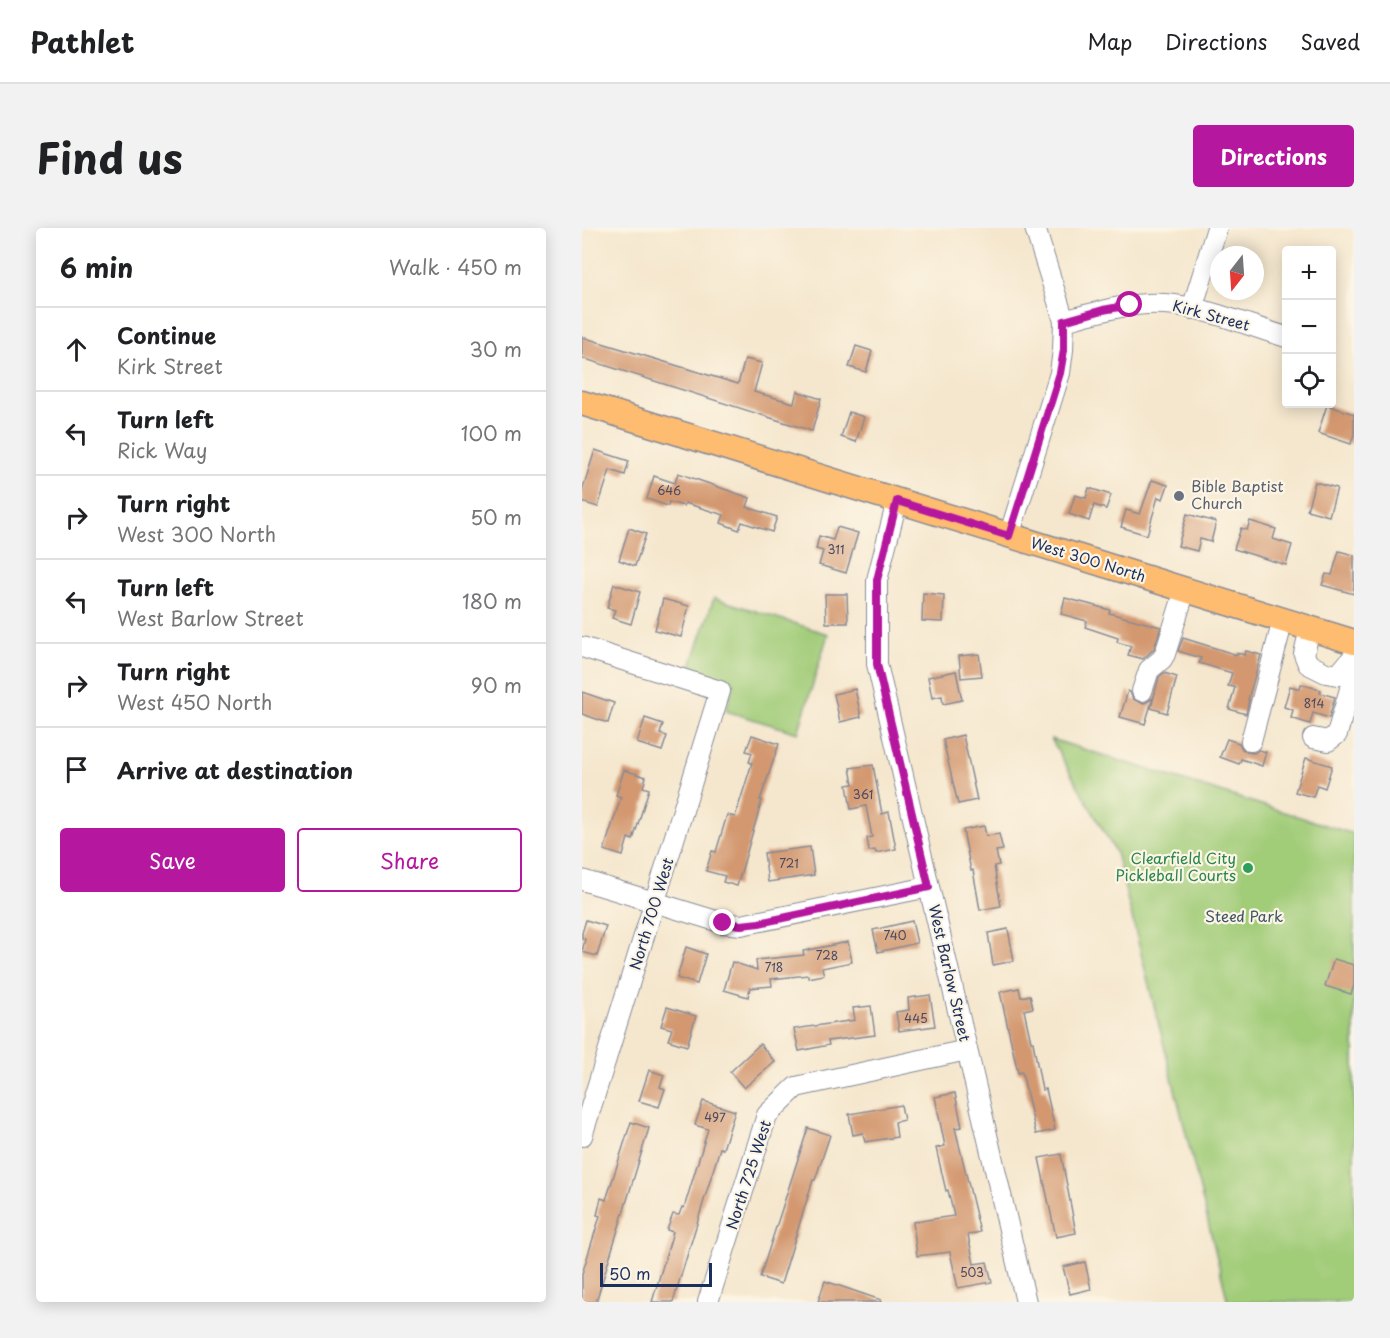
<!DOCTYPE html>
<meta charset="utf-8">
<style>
body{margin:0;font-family:"Playpen Sans",sans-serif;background:#f2f2f2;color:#202124}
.controls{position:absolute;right:18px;top:18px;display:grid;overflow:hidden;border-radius:6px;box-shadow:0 3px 15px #0003}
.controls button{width:54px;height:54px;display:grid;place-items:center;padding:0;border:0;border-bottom:2px solid #e0e0e0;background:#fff;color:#202124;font:30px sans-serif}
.compass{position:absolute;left:628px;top:18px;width:54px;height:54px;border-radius:50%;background:#fff;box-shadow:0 3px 15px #0003;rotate:197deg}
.scale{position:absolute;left:18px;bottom:15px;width:112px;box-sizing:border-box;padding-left:6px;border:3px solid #1b2f5e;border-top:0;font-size:16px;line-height:21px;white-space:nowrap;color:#1b2f5e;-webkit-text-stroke:4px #fcf5e5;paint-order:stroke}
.stop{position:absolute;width:18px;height:18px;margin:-14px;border:4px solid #b5179e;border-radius:50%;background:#fff}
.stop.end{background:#b5179e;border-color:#fff;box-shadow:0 2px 6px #0008}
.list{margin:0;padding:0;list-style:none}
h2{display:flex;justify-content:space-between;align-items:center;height:78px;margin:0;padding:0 24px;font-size:26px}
h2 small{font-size:20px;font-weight:400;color:#757577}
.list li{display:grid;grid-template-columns:39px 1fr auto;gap:18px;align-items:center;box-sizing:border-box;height:84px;padding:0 24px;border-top:2px solid #e0e0e0}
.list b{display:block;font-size:22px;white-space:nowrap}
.list p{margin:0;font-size:20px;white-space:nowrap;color:#757577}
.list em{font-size:20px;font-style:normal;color:#757577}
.actions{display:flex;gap:12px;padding:18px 24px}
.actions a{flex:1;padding:14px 0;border:2px solid #b5179e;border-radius:6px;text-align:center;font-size:21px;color:#b5179e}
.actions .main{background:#b5179e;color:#fff}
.icon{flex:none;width:33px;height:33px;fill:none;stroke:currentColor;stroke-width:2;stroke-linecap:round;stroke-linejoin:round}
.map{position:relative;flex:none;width:772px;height:1074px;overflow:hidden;border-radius:6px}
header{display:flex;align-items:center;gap:36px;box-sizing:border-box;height:84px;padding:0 30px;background:#fff;border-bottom:2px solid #e0e0e0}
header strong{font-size:28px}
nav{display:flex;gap:33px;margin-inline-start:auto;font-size:21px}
.intro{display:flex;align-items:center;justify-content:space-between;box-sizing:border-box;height:144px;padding:0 36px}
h1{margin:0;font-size:42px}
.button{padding:15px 27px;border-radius:6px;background:#b5179e;color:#fff;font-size:21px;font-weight:700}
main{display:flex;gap:36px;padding:0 36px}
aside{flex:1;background:#fff;border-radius:6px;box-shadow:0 3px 15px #0003}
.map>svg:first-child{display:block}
.green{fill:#a1cc78;stroke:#5e7e6b;stroke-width:1.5}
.building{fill:#d39870}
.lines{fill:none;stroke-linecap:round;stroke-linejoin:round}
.minor-casing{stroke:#888b96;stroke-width:22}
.major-casing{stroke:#888b96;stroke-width:27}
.minor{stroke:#fff;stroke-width:20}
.major{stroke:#febc70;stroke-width:24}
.route{stroke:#b5179e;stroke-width:8}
.worship-dot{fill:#6b7280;stroke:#fcf5e5;stroke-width:2}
.leisure-dot{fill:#2e9e5b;stroke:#fcf5e5;stroke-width:2}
.labels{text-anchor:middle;stroke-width:4.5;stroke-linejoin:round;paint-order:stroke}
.number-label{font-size:12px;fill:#494962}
.street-label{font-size:15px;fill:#1b2f5e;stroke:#fcf5e5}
.worship-label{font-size:15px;fill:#5b616d;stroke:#fcf5e5;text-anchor:start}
.leisure-label{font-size:15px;fill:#27864d;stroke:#fcf5e5;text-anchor:end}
.park-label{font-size:15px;fill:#3c5664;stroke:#fcf5e5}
</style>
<header>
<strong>Pathlet</strong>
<nav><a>Map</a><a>Directions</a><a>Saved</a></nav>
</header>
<div class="intro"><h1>Find us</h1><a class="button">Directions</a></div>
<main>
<aside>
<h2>6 min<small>Walk · 450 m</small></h2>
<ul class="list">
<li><svg class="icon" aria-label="ahead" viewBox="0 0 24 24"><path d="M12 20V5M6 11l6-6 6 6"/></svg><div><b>Continue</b><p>Kirk Street</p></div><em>30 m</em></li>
<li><svg class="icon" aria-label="left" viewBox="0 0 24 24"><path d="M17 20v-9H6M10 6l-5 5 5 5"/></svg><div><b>Turn left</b><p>Rick Way</p></div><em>100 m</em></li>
<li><svg class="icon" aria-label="right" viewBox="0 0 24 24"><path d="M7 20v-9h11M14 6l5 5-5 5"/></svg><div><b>Turn right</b><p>West 300 North</p></div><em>50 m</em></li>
<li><svg class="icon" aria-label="left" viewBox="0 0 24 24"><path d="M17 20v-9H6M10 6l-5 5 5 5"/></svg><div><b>Turn left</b><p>West Barlow Street</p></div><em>180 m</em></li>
<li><svg class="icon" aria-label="right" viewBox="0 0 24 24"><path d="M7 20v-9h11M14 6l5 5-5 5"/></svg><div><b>Turn right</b><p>West 450 North</p></div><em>90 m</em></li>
<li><svg class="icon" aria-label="arrive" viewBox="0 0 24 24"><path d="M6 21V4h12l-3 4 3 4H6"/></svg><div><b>Arrive at destination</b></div></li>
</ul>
<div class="actions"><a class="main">Save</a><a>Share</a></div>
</aside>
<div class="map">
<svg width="772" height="1074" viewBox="0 0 772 1074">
<rect width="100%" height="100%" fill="#fcf5e5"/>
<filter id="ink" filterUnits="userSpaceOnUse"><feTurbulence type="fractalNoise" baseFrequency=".0167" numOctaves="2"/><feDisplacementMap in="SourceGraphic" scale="12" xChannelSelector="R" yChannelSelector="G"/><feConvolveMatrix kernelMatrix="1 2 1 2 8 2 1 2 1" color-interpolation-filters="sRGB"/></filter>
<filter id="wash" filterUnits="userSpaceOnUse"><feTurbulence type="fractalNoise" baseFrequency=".008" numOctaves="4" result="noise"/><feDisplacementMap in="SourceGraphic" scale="24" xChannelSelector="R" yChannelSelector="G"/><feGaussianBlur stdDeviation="1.35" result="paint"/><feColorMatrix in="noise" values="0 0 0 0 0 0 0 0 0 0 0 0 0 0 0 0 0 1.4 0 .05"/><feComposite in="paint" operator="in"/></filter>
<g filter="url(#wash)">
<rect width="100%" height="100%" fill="#f5e7ce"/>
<g class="green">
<polygon points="132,370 246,406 216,505 144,483 152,455 108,441"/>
<polygon points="469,511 772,606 772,1074 646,1074 534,625"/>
</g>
<g id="blocks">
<g class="building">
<polygon points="0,109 156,156 163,131 180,135 172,164 212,175 215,163 239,171 230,203 0,130"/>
<polygon points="274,118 290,123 284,144 267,139"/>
<polygon points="745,177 772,186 772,206 769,216 736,205"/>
<polygon points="267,184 282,189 274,214 259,209"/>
<polygon points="13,222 47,233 43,247 28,242 16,279 0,274 0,263"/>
<polygon points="96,245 168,270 165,279 195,289 190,304 160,294 157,302 139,295 142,287 103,275 102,278 87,274 86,278 65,271 72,248 93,255"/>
<polygon points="570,252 586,257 581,271 576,269 565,307 539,299 544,282 558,286"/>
<polygon points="733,254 755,260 747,288 725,282"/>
<polygon points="507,260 529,267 524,281 512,277 507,293 487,286 493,267 504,270"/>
<polygon points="605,286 634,294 629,314 618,311 615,323 596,318"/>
<polygon points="668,293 694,301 691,311 710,317 704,337 652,321 659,300 665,302"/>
<polygon points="255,299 276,305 264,345 237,337 241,323 234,321 237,308 251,312"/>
<polygon points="47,300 64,306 53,338 37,332"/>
<polygon points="757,323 772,327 772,366 740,357 744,346 750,347"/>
<polygon points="32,356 58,364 49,396 30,390 33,382 25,380"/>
<polygon points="341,365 362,367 361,394 340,393"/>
<polygon points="243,366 265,366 266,395 244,395"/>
<polygon points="483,370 510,377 528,382 527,385 579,399 572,421 561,431 546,427 549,418 535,414 536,410 503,399 505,393 479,386"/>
<polygon points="81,371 107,378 99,409 73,402"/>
<polygon points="601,410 655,427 655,425 663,427 664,423 679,427 666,472 667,472 664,486 647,481 653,459 646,458 650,445 617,435 619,430 596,423"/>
<polygon points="397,426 400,448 379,450 377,428"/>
<polygon points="374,443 380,472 361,476 360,468 350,470 346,449"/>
<polygon points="582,445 595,449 585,485 569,480 577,449"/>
<polygon points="719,456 739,462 738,465 753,469 747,490 731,485 728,496 709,490 711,482 702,479 708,458 718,461"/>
<polygon points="273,461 279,489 258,494 252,466"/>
<polygon points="546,463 548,464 551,471 557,474 563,475 571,470 563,496 538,489"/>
<polygon points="0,464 32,475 26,495 0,486"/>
<polygon points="63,490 81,496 78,506 85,508 80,523 55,515"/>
<polygon points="170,507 197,516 178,572 180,572 155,658 141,654 143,648 124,643 130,623 134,624 145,587 153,589 170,535 167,534 170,525 164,523"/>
<polygon points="381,507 395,572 376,576 361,512"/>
<polygon points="645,511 657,515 660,521 665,524 672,525 677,522 684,524 680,538 659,531 657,536 638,529"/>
<polygon points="724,530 750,538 743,560 735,557 731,569 713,564"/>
<polygon points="291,537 300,586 307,584 314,621 294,625 293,622 287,623 285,610 290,609 284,578 269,581 265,557 271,556 268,540"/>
<polygon points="42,542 64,549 61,559 67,561 51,612 46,610 41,628 22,622 39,569 34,567"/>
<polygon points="402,598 404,608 417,606 421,622 414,623 417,637 412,638 419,678 398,682 391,642 389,643 381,602"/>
<polygon points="228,619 232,647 186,654 182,625"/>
<polygon points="4,692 24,698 15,728 0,724 3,711 0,710 0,705"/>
<polygon points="330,693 335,715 296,724 291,702"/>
<polygon points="426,701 432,733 411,737 406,705"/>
<polygon points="266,714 270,734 240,740 242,747 226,750 226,747 189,751 190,758 168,760 166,769 142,762 150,734 175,742 174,732 222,727 221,723"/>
<polygon points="104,719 124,726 115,756 95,750"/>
<polygon points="752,731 772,737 772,758 769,766 743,758"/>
<polygon points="437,760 439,769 448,767 451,780 442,782 449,814 451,814 460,862 464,861 473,902 454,906 440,844 436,845 418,764"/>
<polygon points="348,767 353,798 317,803 314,784 327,782 326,770"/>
<polygon points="289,778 293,807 246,813 247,817 217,823 212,801 273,792 271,780"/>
<polygon points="85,779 114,788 105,818 86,812 90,801 79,798"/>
<polygon points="178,816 193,834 162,860 148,844"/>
<polygon points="67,842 82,847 78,859 83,861 77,879 57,873"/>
<polygon points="373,865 380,899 373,900 398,1004 386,1007 392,1036 405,1034 410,1054 376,1060 368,1024 335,1028 331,994 372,988 366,962 364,963 354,920 363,918 353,869"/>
<polygon points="121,873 153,883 141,921 138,920 91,1074 70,1074 91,1004 85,1002 91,986 97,987 100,979 102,980 126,901 113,897"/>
<polygon points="319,877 322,892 313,894 315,909 283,914 281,905 271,907 267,886"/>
<polygon points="49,894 67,900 14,1074 0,1074 0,1046 18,988 15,987 19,970 24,972"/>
<polygon points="226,900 248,907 233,952 231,952 199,1056 178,1049"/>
<polygon points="479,926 494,1005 474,1009 457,930"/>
<polygon points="503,1034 509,1061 488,1066 481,1039"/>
<polygon points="243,1053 299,1072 299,1074 236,1074"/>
</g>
</g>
</g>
<g filter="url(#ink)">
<use href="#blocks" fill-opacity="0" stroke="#888b96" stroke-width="1.5"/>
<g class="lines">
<defs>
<g id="minor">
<polyline points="610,81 635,0"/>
<path d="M482 93C515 84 548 74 583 76 620 78 668 98 704 109"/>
<polyline points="315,273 295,352 295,436 444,1074"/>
<polyline points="427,308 478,145 481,122 482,93 453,0"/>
<polyline points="728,400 722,426 726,436 744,445 756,447 772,428"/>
<polyline points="0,419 138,463 0,908"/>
<polyline points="560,463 567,442 580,431 583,426 603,362"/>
<polyline points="731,510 746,513 755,506 772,447"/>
<polyline points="669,513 701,392"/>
<polyline points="0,652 141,695 159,697 347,659"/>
<polyline points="126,1074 185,887 214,859 385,822"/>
</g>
<polyline id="major" points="0,175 772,414"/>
</defs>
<use href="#minor" class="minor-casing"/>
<use href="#major" class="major-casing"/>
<use href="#minor" class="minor"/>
<use href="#major" class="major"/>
</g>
</g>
<g class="lines" filter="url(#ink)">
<polyline class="route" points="141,695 159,697 177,695 347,659 295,436 295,352 315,273 427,308 478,145 482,122 482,93 521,82 548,77"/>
</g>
<circle class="worship-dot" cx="597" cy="268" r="6"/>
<circle class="leisure-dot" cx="666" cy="640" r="6"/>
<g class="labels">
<g class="number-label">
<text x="87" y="267">646</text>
<text x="254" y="326">311</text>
<text x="732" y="480">814</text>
<text x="281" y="571">361</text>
<text x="207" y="640">721</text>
<text x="313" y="712">740</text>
<text x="245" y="732">728</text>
<text x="192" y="744">718</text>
<text x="334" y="795">445</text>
<text x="133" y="894">497</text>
<text x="390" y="1049">503</text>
</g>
<g class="street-label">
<text transform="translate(629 88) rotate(15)" y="5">Kirk Street</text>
<text transform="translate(506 332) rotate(17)" y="5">West 300 North</text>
<text transform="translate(70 686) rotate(-73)" y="5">North 700 West</text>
<text transform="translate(367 745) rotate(77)" y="5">West Barlow Street</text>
<text transform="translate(167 947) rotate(-72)" y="5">North 725 West</text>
</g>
<g class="worship-label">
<text x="609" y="264">Bible Baptist<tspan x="609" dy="17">Church</tspan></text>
</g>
<g class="leisure-label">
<text x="654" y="636">Clearfield City<tspan x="654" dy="17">Pickleball Courts</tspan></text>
</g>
<g class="park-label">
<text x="662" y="694">Steed Park</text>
</g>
</g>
</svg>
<div class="controls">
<button>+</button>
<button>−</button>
<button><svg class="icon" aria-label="locate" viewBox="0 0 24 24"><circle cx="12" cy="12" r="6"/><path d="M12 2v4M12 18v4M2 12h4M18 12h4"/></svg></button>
</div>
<svg class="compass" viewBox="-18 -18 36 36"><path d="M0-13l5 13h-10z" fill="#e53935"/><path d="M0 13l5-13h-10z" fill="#757577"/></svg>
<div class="scale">50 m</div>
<div class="stop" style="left:548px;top:77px"></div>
<div class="stop end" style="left:141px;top:695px"></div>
</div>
</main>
